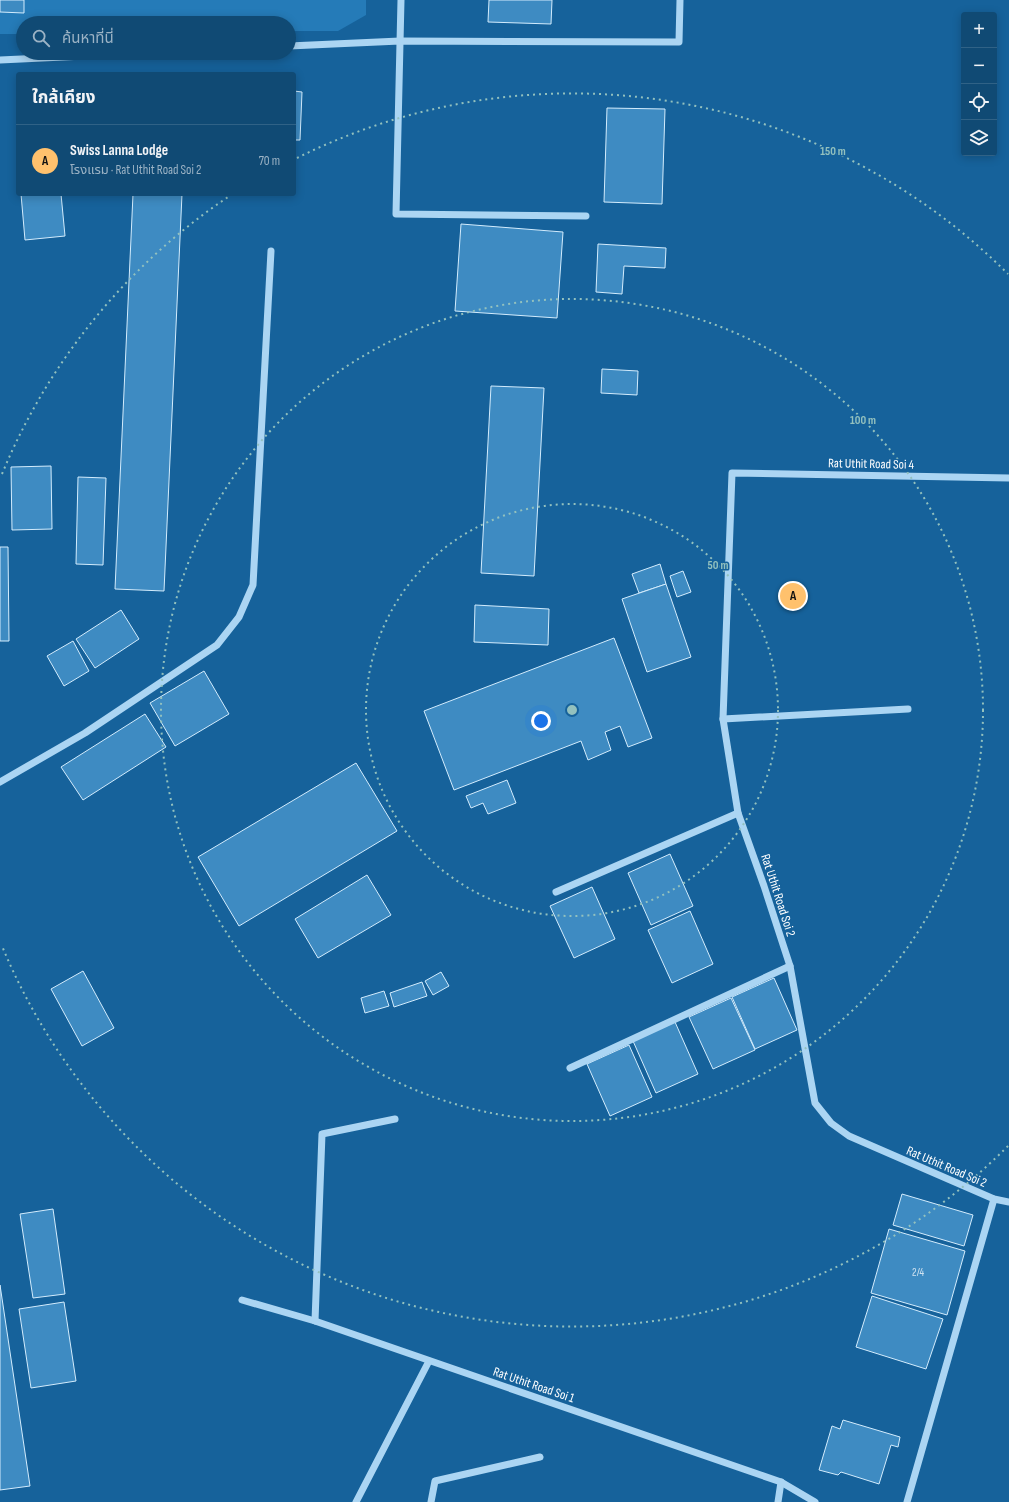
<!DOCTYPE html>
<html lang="th">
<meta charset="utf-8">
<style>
body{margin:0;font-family:"Sofia Sans Condensed","Noto Sans Thai",sans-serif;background:#195179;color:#f1f3f6}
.controls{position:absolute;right:12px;top:12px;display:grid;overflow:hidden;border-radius:4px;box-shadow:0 2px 10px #0003}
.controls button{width:36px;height:36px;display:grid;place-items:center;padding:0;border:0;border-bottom:1px solid #306286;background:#104a74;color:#f1f3f6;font:20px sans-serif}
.you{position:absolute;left:541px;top:721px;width:14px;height:14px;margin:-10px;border:3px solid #fff;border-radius:50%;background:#1a73e8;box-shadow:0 0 0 6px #1a73e833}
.badge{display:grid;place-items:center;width:26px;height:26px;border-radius:50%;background:#ffc16d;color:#111;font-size:13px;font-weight:700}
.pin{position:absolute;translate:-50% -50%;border:2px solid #fff;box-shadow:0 1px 4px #0006}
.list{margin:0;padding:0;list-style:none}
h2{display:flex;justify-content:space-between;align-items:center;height:52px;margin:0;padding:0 16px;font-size:17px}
h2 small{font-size:13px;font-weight:400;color:#9cb3c5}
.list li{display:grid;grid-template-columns:26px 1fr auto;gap:12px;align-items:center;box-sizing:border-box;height:72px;padding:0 16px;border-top:1px solid #306286}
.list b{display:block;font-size:15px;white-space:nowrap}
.list p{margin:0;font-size:13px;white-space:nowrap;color:#9cb3c5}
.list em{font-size:13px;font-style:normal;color:#9cb3c5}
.icon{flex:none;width:22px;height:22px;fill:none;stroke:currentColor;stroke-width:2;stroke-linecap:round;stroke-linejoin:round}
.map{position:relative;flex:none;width:1009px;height:1502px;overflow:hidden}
.search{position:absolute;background:#104a74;box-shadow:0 2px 10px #0003;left:16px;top:16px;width:280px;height:44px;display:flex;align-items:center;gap:10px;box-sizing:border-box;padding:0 14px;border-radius:22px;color:#9cb3c5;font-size:15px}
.panel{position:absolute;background:#104a74;box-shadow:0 2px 10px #0003;left:16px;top:72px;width:280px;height:124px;border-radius:4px}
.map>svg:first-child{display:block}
.green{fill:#257bb8}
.building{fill:#3e8bc2;stroke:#d3ecfd}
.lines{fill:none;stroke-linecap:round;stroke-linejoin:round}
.minor{stroke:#abd5f3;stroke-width:7}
.ring{fill:none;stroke:#93c1be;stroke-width:2;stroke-dasharray:2 4}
.labels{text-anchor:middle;stroke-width:3;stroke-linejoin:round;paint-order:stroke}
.number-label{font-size:11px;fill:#cfe2f0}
.street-label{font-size:13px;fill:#fff;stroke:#16629b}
.centre{fill:#93c1be;stroke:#16629b;stroke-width:2}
.ring-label{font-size:12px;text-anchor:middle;font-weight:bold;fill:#93c1be;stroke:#16629b;stroke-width:3;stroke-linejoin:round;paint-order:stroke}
</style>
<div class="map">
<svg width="1009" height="1502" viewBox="0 0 1009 1502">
<rect width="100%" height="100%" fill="#16629b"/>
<polygon class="green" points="0,0 366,0 366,15 338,31 289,31 289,23 23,23 23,34 0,34"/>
<g class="building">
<polygon points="0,0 24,0 24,13 0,12"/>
<polygon points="489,0 552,0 551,24 488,22"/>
<polygon points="294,91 302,92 300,140 294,140"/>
<polygon points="607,108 665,109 662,204 604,202"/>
<polygon points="21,194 61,194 65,236 25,240"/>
<polygon points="133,194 182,194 164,591 115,589"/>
<polygon points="461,224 563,232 557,318 455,311"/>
<polygon points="598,244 666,248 665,268 624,266 622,294 596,292"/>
<polygon points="602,369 638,371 637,395 601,393"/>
<polygon points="491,386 544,388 534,576 481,573"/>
<polygon points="51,466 52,529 12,530 11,467"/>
<polygon points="78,477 106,478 103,565 76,564"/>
<polygon points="0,547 8,547 9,641 0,641"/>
<polygon points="660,564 666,584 639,593 632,574"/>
<polygon points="683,571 691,592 677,597 670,576"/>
<polygon points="666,584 691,657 647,672 622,599"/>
<polygon points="475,605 549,609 548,645 474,642"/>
<polygon points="121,610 139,639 95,668 76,639"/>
<polygon points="614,638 652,738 628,747 620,726 605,732 611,750 588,760 581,741 454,790 424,711"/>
<polygon points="73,641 89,671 64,686 47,656"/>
<polygon points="204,671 229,714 175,746 150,703"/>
<polygon points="145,714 166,747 83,800 61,767"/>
<polygon points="356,763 397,831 239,926 198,857"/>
<polygon points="507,780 516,803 488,814 483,803 471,808 466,796"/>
<polygon points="670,854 693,906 651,925 628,873"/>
<polygon points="367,875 391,915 318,958 295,919"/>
<polygon points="592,887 615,939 574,958 550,906"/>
<polygon points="690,911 713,964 672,983 648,930"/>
<polygon points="83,971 114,1028 82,1046 51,989"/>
<polygon points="441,972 449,986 433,995 425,981"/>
<polygon points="774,978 797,1030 755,1049 732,997"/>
<polygon points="422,982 427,996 394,1007 390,993"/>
<polygon points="384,991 389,1006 365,1013 361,998"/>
<polygon points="731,998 755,1050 713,1069 689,1017"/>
<polygon points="675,1022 698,1074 656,1093 633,1041"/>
<polygon points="629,1045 652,1097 610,1116 587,1064"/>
<polygon points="902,1194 973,1215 964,1246 893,1225"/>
<polygon points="53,1209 65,1294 33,1298 20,1214"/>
<polygon points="889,1229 965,1251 947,1315 871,1293"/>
<polygon points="0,1285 30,1486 0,1490"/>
<polygon points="872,1296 943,1319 926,1369 856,1347"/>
<polygon points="64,1302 76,1381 31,1388 19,1309"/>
<polygon points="843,1420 900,1437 898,1447 891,1445 879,1484 841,1472 838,1475 819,1470 832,1426 840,1429"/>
</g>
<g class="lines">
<g class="minor">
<polyline points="401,0 396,214 586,216"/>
<polyline points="289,46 400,41 679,42 680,0"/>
<polyline points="0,60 148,53"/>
<polyline points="1009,478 732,473 723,719 738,813 764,886 790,966 815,1103 831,1123 849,1136 994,1199 1009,1202"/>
<polyline points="723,719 908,709"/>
<polyline points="0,782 85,733 217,645 239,617 253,585 271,251"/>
<polyline points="556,892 738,813"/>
<polyline points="570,1068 790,966"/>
<polyline points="242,1300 315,1321 781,1482 815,1502"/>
<polyline points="315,1321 322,1134 395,1119"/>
<polyline points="356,1502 429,1361"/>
<polyline points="431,1502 435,1481 540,1457"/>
<polyline points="778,1502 781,1482"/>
<polyline points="907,1502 994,1199"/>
</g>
</g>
<g class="ring">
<circle cx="572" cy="710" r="206"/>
<circle cx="572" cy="710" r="411"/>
<path d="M1008 1146A617 617 0 0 1 2 946M2 474A617 617 0 0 1 231 195M297 158A617 617 0 0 1 1008 274"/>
</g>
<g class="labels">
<g class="number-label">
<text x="918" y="1276">2/4</text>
</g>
<g class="street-label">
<text transform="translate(871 463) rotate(1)" y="5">Rat Uthit Road Soi 4</text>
<text transform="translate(779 895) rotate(72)" y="5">Rat Uthit Road Soi 2</text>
<text transform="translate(947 1166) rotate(23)" y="5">Rat Uthit Road Soi 2</text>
<text transform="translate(534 1384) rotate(19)" y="5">Rat Uthit Road Soi 1</text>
</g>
</g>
<circle cx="572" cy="710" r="6" class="centre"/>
<g class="ring-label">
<text x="833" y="155">150 m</text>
<text x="863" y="424">100 m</text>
<text x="718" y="569">50 m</text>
</g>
</svg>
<div class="controls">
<button>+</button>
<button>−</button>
<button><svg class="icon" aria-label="locate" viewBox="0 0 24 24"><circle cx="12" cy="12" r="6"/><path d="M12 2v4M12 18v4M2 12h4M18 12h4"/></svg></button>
<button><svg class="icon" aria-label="layers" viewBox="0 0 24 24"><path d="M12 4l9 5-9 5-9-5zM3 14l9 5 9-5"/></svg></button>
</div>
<div class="you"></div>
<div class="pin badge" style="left:793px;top:596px">A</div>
<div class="search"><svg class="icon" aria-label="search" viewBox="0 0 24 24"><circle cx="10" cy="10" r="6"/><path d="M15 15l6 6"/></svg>ค้นหาที่นี่</div>
<section class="panel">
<h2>ใกล้เคียง<small></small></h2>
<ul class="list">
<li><span class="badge">A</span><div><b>Swiss Lanna Lodge</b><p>โรงแรม · Rat Uthit Road Soi 2</p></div><em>70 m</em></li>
</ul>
</section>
</div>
